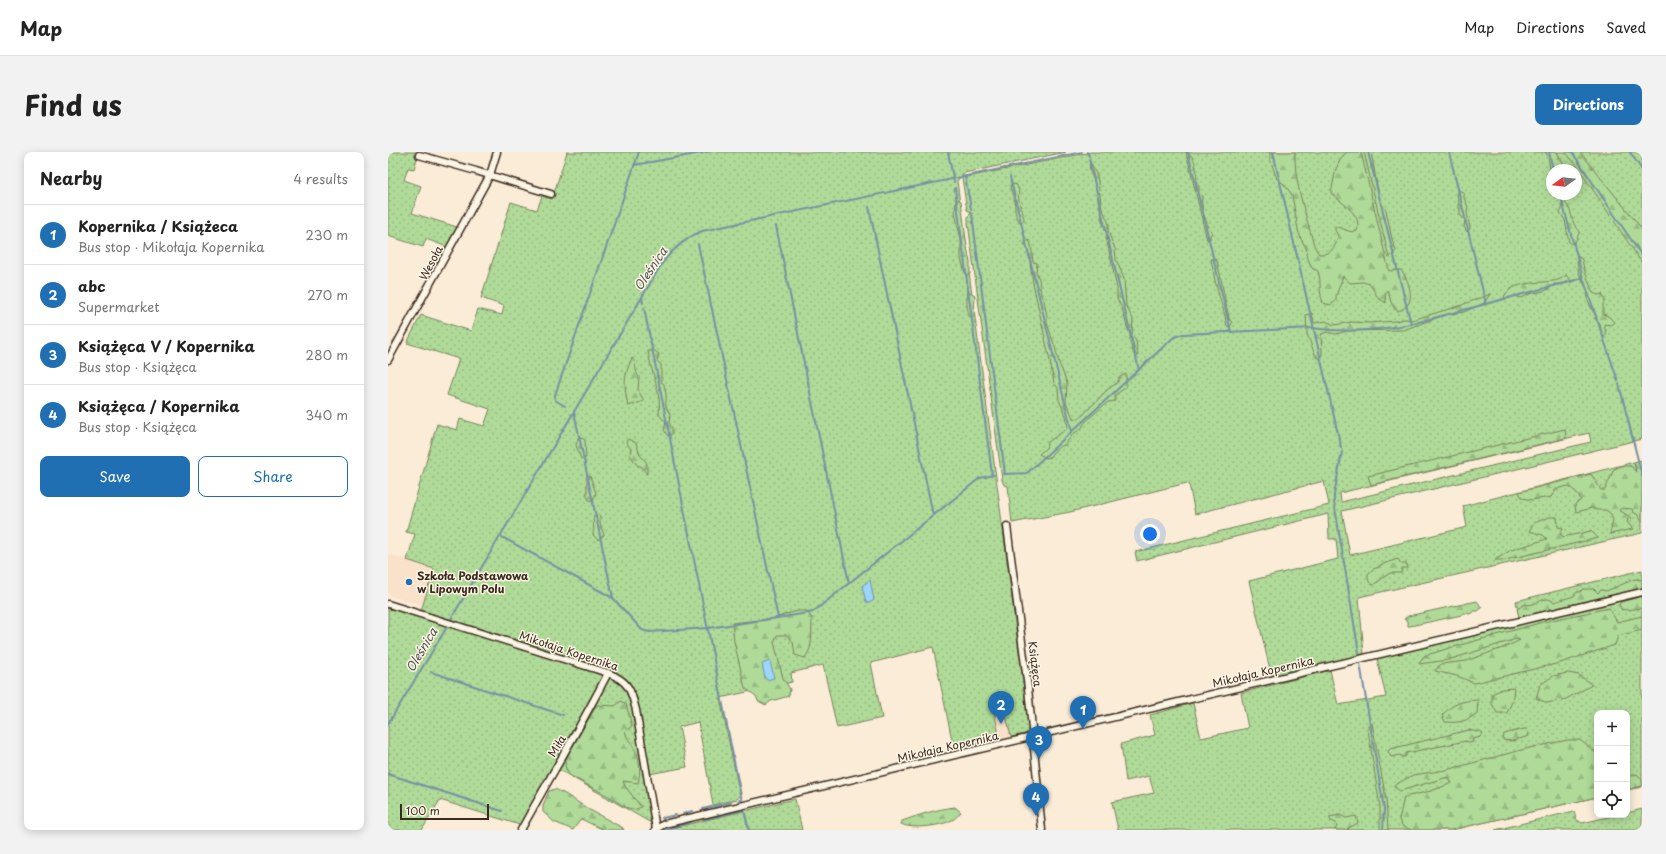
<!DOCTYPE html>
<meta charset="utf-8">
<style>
body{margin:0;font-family:"Playpen Sans",sans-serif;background:#f2f2f2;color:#222}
.controls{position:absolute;right:12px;bottom:12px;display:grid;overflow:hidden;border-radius:8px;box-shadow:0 2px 10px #0003}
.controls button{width:36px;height:36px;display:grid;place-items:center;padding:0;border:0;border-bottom:1px solid #e0e0e0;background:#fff;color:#222;font:20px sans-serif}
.compass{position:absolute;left:1158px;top:12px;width:36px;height:36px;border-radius:50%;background:#fff;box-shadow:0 2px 10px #0003;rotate:255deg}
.scale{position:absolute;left:12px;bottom:10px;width:89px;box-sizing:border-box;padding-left:4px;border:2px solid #3b2a1e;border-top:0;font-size:11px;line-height:14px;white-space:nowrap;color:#3b2a1e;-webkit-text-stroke:3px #fcf5e5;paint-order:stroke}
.you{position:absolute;left:762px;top:382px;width:14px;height:14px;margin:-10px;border:3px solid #fff;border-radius:50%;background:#1a73e8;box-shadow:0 0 0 6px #1a73e833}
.badge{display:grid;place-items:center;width:26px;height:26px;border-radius:50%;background:#1f6fb2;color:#fff;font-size:13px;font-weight:700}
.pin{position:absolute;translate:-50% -33px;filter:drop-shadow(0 1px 2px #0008)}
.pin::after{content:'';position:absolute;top:21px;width:14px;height:12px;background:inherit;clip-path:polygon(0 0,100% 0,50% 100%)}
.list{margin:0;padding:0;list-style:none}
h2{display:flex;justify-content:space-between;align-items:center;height:52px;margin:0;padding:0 16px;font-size:17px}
h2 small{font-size:13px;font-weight:400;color:#767676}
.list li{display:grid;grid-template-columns:26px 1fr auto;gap:12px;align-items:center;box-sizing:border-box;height:60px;padding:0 16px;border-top:1px solid #e0e0e0}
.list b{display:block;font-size:15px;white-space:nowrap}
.list p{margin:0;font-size:13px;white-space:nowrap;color:#767676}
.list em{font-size:13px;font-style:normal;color:#767676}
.actions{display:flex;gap:8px;padding:12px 16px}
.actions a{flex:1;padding:9px 0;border:1px solid #1f6fb2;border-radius:8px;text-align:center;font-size:14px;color:#1f6fb2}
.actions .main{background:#1f6fb2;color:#fff}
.icon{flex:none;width:22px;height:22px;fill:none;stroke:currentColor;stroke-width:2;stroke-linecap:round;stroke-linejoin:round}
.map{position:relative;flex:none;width:1254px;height:678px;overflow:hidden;border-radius:8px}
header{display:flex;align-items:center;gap:24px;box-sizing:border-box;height:56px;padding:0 20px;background:#fff;border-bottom:1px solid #e0e0e0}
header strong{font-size:19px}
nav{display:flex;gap:22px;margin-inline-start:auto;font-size:14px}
.intro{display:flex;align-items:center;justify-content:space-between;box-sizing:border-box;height:96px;padding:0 24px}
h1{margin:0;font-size:28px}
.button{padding:10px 18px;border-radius:8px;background:#1f6fb2;color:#fff;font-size:14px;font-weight:700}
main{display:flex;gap:24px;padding:0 24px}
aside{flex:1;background:#fff;border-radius:8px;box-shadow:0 2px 10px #0003}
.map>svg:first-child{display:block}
.built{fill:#fae1c9}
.grass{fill:url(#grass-dots);stroke:#75825b;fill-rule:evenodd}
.forest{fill:url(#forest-firs);stroke:#75825b}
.water{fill:#9cd6fc;stroke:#7591a3}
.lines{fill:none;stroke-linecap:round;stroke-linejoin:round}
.stream{stroke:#7591a3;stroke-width:2}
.minor-casing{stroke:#3b2a1e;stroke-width:9}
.minor{stroke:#fcf5e5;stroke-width:6}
.poi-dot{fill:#1f6fb2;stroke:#fcf5e5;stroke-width:1.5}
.labels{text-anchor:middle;stroke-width:3;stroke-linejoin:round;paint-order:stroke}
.street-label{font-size:11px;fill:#3b2a1e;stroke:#fcf5e5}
.poi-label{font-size:11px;font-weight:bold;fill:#3b2a1e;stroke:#fcf5e5;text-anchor:start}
.water-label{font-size:12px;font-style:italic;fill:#535556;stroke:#fcf5e5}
</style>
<header>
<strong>Map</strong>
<nav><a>Map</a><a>Directions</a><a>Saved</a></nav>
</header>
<div class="intro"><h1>Find us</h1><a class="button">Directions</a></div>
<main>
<aside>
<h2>Nearby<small>4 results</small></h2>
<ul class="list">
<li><span class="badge">1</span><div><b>Kopernika / Książeca</b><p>Bus stop · Mikołaja Kopernika</p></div><em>230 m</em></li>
<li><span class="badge">2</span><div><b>abc</b><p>Supermarket</p></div><em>270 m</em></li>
<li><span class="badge">3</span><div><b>Książęca V / Kopernika</b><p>Bus stop · Książęca</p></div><em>280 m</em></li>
<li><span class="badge">4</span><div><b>Książęca / Kopernika</b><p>Bus stop · Książęca</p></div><em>340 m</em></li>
</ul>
<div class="actions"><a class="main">Save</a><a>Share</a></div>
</aside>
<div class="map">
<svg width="1254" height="678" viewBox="0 0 1254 678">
<defs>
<pattern id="grass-dots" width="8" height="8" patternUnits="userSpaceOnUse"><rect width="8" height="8" fill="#afda98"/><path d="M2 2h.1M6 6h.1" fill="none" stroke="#97bb83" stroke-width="1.8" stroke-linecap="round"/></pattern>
<pattern id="forest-firs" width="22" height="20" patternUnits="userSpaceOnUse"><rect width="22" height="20" fill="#afda98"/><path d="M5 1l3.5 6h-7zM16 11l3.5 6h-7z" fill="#97bb83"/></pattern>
</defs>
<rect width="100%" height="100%" fill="#fbecd8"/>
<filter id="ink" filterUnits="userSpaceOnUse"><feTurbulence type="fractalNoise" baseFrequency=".025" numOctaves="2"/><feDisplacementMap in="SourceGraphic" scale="8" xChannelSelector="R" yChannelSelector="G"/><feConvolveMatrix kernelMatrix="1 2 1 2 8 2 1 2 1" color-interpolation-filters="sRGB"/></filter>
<g filter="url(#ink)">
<g class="built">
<polygon points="0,402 46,417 34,453 0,443"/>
<polygon points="613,542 623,585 612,588 603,544"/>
</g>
<g class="grass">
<polygon points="0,0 31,0 26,17 20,16 16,28 33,34 24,61 69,75 59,95 38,87 35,95 0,84"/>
<polygon points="179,0 678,0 576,21 569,29 641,576 638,582 623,585 613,542 603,544 612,588 566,598 545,495 483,511 494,566 449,576 435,513 403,521 404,530 332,546 352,644 349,647 325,653 310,570 291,575 299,615 256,623 263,671 168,616 135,674 52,648 34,678 0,678 0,456 31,465 46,417 19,408 27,382 18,380 49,272 69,278 72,267 96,274 102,257 59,243 71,207 19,191 33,163 83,179 90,157 114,163 116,154 93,146 123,50 149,58 154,44 164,47"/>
<path d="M703 0H1254V287L954 359 962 403 1079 375 1075 354 1246 310 1254 344V381L971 445 976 502 884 526 861 429 950 407 948 387H941L940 362 749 409 747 400 941 353 936 329 807 362 801 332 799 331 682 360 624 371 620 334 616 333 614 328 580 71V65L583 60 579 58 574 26ZM1164 18H1188V42H1164ZM1201 281 1203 290 953 350 952 341Z"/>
<polygon points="1254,418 1254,436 1131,465 1128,449"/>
<polygon points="1254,443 1254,635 1239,638 1239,561 1209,561 1209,645 1063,678 730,678 724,650 766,641 761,624 738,629 733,592 767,583 762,563 805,551 813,586 860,576 853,541 942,518 950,553 998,545 989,506"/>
<polygon points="407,647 414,678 279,678 280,677"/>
<polygon points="1254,657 1254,678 1107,678 1186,659 1188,667 1194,671 1229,663 1239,663 1239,661"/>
</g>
<g class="forest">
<path d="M798 0C810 6 808 20 809 32L811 34V41L814 44C812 55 818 71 824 81L822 83V87L819 88Z"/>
<path d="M882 0H907C906 27 915 53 922 79 925 88 925 94 931 102 943 103 948 95 950 84L947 78V75C955 75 961 82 969 79 975 62 953 51 943 41L948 17 953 6 959 0H973L1001 119 1013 118C1019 125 1026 143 1020 152 1018 156 1013 158 1010 159 1002 155 1003 145 999 138L997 141 998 151 990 146 982 132 975 130 962 131 955 124 948 144V149L942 153 935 151C930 138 934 132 930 119L924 116 920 107 918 96 913 87 910 78 904 43 896 32 889 27 882 7Z"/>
<polygon points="976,0 983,0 992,49 998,58 1004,87 1008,99 1001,106"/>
<polygon points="1157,0 1169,0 1178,17 1164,18 1164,30 1160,4"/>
<polygon points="1177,0 1192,0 1254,77 1254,111 1187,11"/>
<path d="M702 9 709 24 714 56 721 72 720 79 727 97 728 107 736 127 738 154 745 167 744 182 748 189 750 204 746 203 742 190V182L739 175 734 156 729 147V136L718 85 719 82 713 66 714 61C710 53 710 45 708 37 707 27 699 19 702 9Z"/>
<path d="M628 32 631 38C628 47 636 59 636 69L633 71C625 64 628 55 626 46 625 41 622 39 622 33Z"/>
<path d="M1071 38 1076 41V46L1080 55C1077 61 1082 70 1082 77L1079 80 1076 75 1077 68 1072 63V58L1070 54 1071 50 1069 42Z"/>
<polygon points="568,47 573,49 579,95 582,110 582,122 578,124 573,107 573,88 567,61"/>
<path d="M1176 50C1187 59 1180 70 1192 79L1187 90 1184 92 1181 90 1177 68 1172 61 1174 57 1173 52Z"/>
<path d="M641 88 643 93 645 110 649 111 648 120 651 127 653 144 656 149 659 164V171L667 195 671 211 679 231 678 250 685 266 691 267 720 237 729 231 732 225 738 222V235L727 243V249L720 250 715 254 697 270 693 277 685 282 677 293C671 294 665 299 662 305L658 306 651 302 658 296 660 290 680 276 678 264 671 248 670 236 666 231 662 209 645 131 640 97 636 92Z"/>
<path d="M1189 103 1194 108 1196 117 1205 141 1210 143 1214 142 1217 149 1215 152V162L1220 164 1226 170 1223 173 1216 172 1218 183 1216 185 1214 183 1212 171 1207 167 1208 164C1204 160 1202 152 1199 146 1202 138 1197 135 1194 128 1190 121 1189 111 1189 103Z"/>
<path d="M823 107H828L830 113 841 166 844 171 842 175 839 174C837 161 832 148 829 136 826 127 825 116 823 107Z"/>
<path d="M1178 123 1184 130 1176 132H1166C1157 144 1146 137 1134 146L1127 144 1119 147 1116 145C1123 128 1154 132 1170 128 1173 127 1176 125 1178 123Z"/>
<path d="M580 139 587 143 586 165 581 164C579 155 578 148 580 139Z"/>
<polygon points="1102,142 1096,151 1076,160 1057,163 1015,178 959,179 948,182 939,180 933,182 934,203 931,207 928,205 919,182 918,163 924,161 926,171 938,169 946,173 964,170 981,171 1007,169 1017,167 1024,168 1071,154"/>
<path d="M260 199H267L271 202 269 209 273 213V230L276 232C276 236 278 239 278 243 279 251 275 253 282 262L281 271 284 276V282L280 284 276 278 278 270 271 263C274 241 263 221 260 199Z"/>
<path d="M244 206C249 212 246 219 251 225L250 238 256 249 240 254C236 233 235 226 244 206Z"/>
<polygon points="1177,277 1178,286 983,333 980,324"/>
<polygon points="191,284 197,288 198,306 193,307 188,293"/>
<polygon points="240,287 248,291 252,303 259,311 259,322 253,314 250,314 242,303 243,297 238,290"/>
<polygon points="1254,308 1254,370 1249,362 1245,360 1244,357 1234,356 1231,358 1244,366 1240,367 1239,370 1245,377 1222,382 1225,368 1223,362 1218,358 1209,358 1204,356 1188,360 1187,352 1193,348 1187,339 1180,334 1168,337 1163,345 1144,348 1134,346 1131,340 1203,322 1213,338 1217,338 1226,317 1233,314 1243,314 1248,320 1246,310"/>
<polygon points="199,323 202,324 208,341 205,349 201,348 199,344"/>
<path d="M206 363 212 364V372L216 383 210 388 205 383C207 375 204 370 206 363Z"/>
<polygon points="1161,365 1169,365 1170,375 1175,376 1172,382 1175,385 1203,379 1210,386 1117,408 1107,408 1123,398 1159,387 1155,383 1141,379 1146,371"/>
<path d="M1010 407 1013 412H1019L1020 416H1014L1013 421H1002L985 433C980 431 980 427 980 422L985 417 992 415V413Z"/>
<path d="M1247 427 1254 428V436L1131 465 1129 457 1137 452C1148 456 1156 441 1166 450L1186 444 1189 440H1192L1195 437H1206L1210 441 1213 438 1218 439Z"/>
<polygon points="1254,444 1254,456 1238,458 1233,457 1231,452 1233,450"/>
<polygon points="1089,449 1094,456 1090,459 1086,459 1082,462 1076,461 1074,463 1022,474 1020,474 1020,469 1016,467 1020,464"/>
<polygon points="1221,456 1229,470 1254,464 1254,478 1230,484 1227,493 1172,511 1086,531 1069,524 1047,519 1053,512 1078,509 1120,494 1132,488 1128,487 1060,508 1031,512 1036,504 1058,497 1155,470"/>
<path d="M410 459H418L424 466C423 481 426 494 417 506L407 503 405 490 399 483H389L386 490 395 526 402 537 401 544 383 549 378 553 370 549 368 544 357 536 346 489 344 471 388 466 398 462Z"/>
<polygon points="1180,521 1191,523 1204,533 1178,547 1159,551 1148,546 1152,533 1165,524"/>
<polygon points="1126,536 1124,550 1119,561 1109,561 1104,552 1104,542 1114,537"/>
<path d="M1090 548 1089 561C1078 570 1071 571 1057 570L1054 563C1066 551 1072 549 1090 548Z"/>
<path d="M233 549 238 552 244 574 237 579C239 587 242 589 246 596 252 606 253 620 250 631L235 629 237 634 253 655 246 658 237 655 222 645 181 623 177 614 178 606 209 553 227 554Z"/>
<polygon points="984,571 998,647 1000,678 992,678 992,655 980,578 980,574"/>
<polygon points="1136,577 1139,577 1141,584 1124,589 1115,588 1116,582"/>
<polygon points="1081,578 1089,580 1092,579 1095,581 1092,585 1085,587 1084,591 1078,589 1018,601 1018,604 1016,605 1011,603 1003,605 1000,599 1002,597"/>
<polygon points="1180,588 1192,588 1209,602 1209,645 1063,678 1024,678 1015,675 1011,668 1016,645 1043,639 1064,631 1060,625 1012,639 1005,634 1025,623 1058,618 1141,596"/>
<polygon points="1249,622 1254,628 1254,634 1239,638 1239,625"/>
<polygon points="167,637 177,642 202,658 235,676 236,678 216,678 193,667 185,678 166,670 155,660 155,653 161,639"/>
<path d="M567 655 573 660C571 662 569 665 566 667 556 674 523 678 513 672L514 669C531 663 549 657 567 655Z"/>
<polygon points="952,663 958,666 968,664 970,671 959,677 961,678 946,678 949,675 948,671 943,669 941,665"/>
</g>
<g class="water">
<polygon points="482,428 486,448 481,451 478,450 474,434"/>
<polygon points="382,509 386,526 379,528 377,526 374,512"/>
</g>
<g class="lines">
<g class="stream">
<polyline points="560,0 566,30"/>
<polyline points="699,0 701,4"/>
<polyline points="800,0 843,180"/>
<polyline points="885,0 953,295"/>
<polyline points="980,0 1023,172"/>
<polyline points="1061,0 1098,152"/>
<polyline points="1161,0 1165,18"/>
<polyline points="1184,0 1254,104"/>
<polyline points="1242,0 1254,18"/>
<polyline points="701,7 751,218"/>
<polyline points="246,13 319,0"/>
<polyline points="577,24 583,57"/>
<polyline points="622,25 684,280"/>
<polyline points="567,36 604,323"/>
<polyline points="1172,42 1195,126 1230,229"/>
<polyline points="481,55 545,363"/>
<polyline points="584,62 617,322"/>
<polyline points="388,74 461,431"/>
<polyline points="310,92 390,466"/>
<polyline points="254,145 255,151"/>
<polyline points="256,156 354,649"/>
<polyline points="1231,232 1254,324"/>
<polyline points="177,254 167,248 167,243 251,0"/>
<polyline points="186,260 225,446"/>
<polyline points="954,300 946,343 946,350 971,501"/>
<path d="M616 322 639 321 786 185 795 182 924 176C956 181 992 178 1023 172L1195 126"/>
<polyline points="112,384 225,446 254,478 261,480 320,476 390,466 425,460 592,326 606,323"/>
<path d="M63 467 273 113C284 97 296 87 314 79L694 0"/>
<polyline points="972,511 996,657 995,678"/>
<polyline points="43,520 175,563"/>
<polyline points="0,572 59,475"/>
<polyline points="0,622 114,659"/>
<polyline points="350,649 353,647"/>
<polyline points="315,657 343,650"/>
<polyline points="295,662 304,659"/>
<polyline points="274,666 288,663"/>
<polyline points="317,667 356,658 361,678"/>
<polyline points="276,678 303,670"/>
</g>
<defs>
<g id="minor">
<polyline points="31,3 88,19 163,42"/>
<polyline points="0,208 102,23 109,0"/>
<polyline points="619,374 640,536 654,678"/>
<path d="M0 452 220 521C240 529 243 537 248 558L268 677"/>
<path d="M133 678C162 625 193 574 220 521"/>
<polyline points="267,678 276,672 310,664 1254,440"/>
</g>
</defs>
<use href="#minor" class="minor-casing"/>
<use href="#minor" class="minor"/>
</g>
</g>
<circle class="poi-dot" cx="21" cy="430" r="4"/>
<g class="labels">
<g class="street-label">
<text transform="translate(43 111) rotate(-62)" y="4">Wesoła</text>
<text transform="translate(181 499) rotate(18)" y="4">Mikołaja Kopernika</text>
<text transform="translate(647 512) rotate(83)" y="4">Książęca</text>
<text transform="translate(875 520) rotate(-13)" y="4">Mikołaja Kopernika</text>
<text transform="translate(169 594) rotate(-58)" y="4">Miła</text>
<text transform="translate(560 595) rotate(-13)" y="4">Mikołaja Kopernika</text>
</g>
<g class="poi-label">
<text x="29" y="428">Szkoła Podstawowa<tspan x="29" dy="13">w Lipowym Polu</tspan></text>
</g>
<g class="water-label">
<text transform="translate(263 117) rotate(-56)" y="4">Oleśnica</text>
<text transform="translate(34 498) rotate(-59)" y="4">Oleśnica</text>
</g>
</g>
</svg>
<div class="controls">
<button>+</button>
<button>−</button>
<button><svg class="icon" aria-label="locate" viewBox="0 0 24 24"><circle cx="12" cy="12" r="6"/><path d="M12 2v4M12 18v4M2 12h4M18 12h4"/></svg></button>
</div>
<svg class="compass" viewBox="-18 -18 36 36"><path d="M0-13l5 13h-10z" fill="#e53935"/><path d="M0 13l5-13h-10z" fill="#767676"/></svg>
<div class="scale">100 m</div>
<div class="you"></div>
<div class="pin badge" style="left:695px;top:577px">1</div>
<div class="pin badge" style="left:613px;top:572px">2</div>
<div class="pin badge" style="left:651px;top:607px">3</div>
<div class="pin badge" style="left:648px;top:664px">4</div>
</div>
</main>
